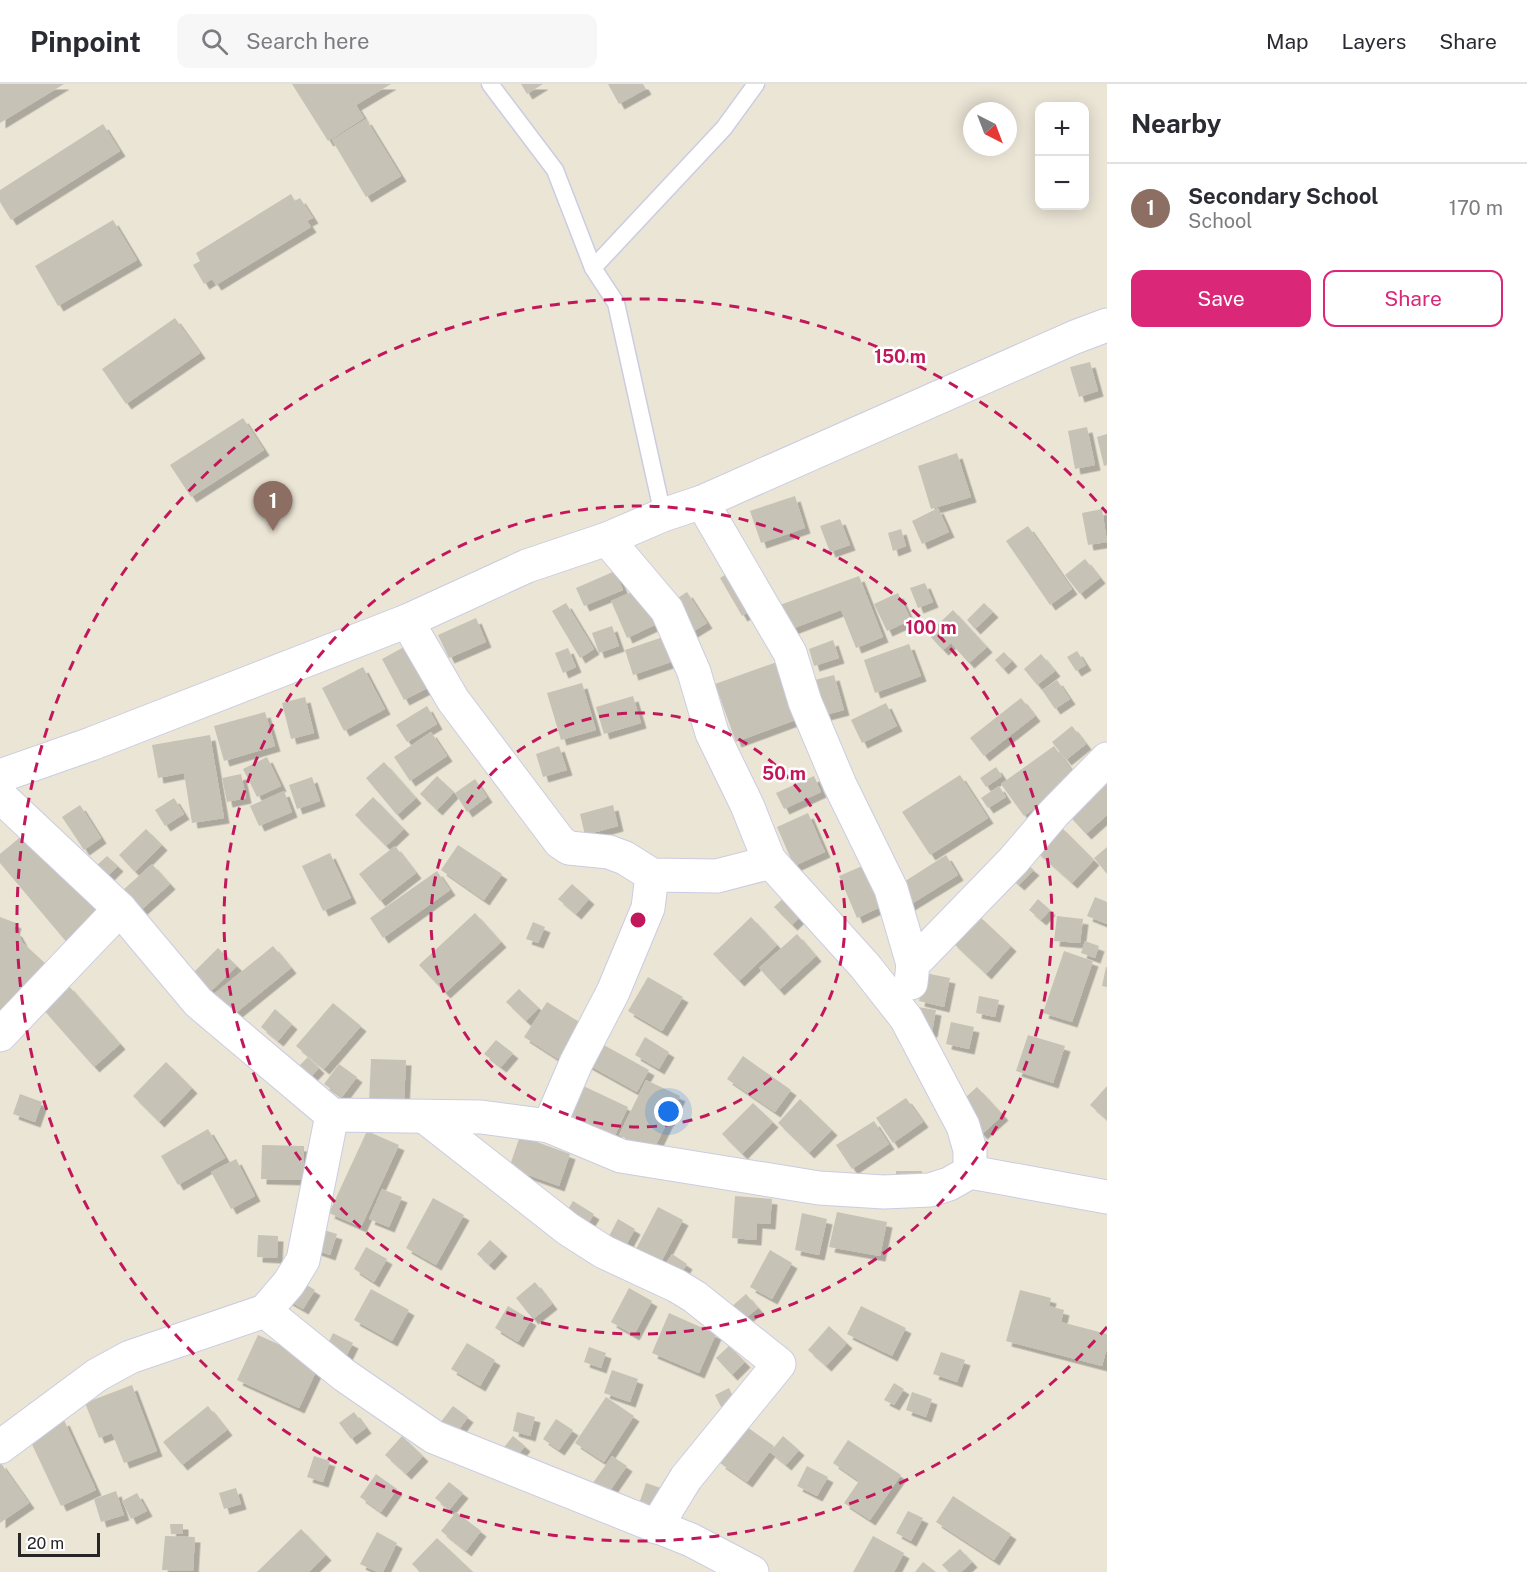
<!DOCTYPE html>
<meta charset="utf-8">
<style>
body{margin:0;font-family:"Public Sans",sans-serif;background:#f7f7f7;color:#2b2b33}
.controls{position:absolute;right:18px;top:18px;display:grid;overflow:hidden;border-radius:12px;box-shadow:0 3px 15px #0003}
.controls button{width:54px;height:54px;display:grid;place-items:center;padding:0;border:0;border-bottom:2px solid #e1e1e2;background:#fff;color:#2b2b33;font:30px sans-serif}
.compass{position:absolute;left:963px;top:18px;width:54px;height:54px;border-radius:50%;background:#fff;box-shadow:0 3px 15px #0003;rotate:138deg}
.scale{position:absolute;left:18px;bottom:15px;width:82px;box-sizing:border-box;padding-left:6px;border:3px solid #262626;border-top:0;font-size:16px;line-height:21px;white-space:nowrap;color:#262626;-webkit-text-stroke:4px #fff;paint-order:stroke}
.you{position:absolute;left:669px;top:1028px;width:21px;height:21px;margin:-15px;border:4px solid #fff;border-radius:50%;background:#1a73e8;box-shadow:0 0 0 9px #1a73e833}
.badge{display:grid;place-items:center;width:39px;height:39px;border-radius:50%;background:#db2777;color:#fff;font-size:20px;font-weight:700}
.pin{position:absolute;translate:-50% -50px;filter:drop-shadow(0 2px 3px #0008)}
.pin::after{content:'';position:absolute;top:32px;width:21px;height:18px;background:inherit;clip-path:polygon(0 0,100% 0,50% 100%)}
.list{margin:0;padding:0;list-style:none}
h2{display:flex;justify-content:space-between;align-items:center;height:78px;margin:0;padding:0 24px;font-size:26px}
h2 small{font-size:20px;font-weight:400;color:#7c7c81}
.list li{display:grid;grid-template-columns:39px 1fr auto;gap:18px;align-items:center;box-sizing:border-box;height:90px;padding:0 24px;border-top:2px solid #e1e1e2}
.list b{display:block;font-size:22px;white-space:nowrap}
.list p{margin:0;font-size:20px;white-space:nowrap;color:#7c7c81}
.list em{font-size:20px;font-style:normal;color:#7c7c81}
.actions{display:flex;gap:12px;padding:18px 24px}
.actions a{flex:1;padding:14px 0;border:2px solid #db2777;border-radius:12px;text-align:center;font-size:21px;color:#db2777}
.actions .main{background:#db2777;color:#fff}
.icon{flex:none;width:33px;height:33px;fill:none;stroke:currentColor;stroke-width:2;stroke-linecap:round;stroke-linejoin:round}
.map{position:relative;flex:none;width:1107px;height:1488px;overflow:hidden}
header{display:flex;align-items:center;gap:36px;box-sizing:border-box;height:84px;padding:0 30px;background:#fff;border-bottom:2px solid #e1e1e2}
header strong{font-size:28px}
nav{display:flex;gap:33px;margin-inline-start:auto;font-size:21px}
.search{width:420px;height:54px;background:#f7f7f7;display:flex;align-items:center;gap:15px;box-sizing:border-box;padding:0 21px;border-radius:12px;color:#7c7c81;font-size:22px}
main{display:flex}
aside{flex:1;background:#fff}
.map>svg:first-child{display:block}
.building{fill:#c6c2b6;filter:url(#shadow)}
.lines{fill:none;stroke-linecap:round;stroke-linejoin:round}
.lane-casing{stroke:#cbcce2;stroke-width:19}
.street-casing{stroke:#cbcce2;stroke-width:35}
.secondary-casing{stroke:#cbcce2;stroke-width:35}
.lane{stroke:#fff;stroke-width:16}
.street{stroke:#fff;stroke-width:33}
.secondary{stroke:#fff;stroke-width:33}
.ring{fill:none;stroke:#c2185b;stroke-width:3;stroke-dasharray:10 8}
.centre{fill:#c2185b;stroke:#fff;stroke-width:3}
.ring-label{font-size:18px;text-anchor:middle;font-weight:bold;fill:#c2185b;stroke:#fff;stroke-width:5;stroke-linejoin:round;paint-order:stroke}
</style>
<header>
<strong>Pinpoint</strong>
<div class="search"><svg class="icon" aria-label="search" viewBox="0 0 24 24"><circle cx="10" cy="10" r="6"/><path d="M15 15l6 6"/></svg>Search here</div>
<nav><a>Map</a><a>Layers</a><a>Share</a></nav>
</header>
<main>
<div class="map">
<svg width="1107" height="1488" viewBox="0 0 1107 1488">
<defs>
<filter id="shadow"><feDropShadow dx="5.5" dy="5.5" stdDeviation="0" flood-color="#0004"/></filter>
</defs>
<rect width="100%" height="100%" fill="#ebe5d6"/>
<g class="building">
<polygon points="0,0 64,0 0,39"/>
<polygon points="292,0 391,0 356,21 364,34 328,57"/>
<polygon points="521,0 543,0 527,10"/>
<polygon points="608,0 643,0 646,5 619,20"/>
<polygon points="366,35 401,92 366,113 332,56"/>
<polygon points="103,40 120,67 11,136 0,118 0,106"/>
<polygon points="291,110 295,117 300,114 313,134 307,137 311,143 216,201 212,195 204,200 193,181 200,177 196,169"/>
<polygon points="113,136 137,176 58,222 35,182"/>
<polygon points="175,234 200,269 126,320 102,285"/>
<polygon points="1090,278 1098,307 1079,313 1070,283"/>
<polygon points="243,334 264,366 191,413 170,381"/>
<polygon points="1087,343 1095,381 1075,385 1068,347"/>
<polygon points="1107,350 1107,381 1104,382 1097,353"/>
<polygon points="957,369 971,413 931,425 918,382"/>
<polygon points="795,412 805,444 761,459 750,427"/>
<polygon points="938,424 949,448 922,460 912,437"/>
<polygon points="1102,425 1107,458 1088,461 1082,429"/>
<polygon points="840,435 850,461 830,468 820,442"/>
<polygon points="1028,442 1072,505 1050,521 1006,457"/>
<polygon points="901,445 906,462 893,467 888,449"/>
<polygon points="1085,475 1100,494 1080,510 1065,491"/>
<polygon points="738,483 760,521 742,532 720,494"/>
<polygon points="615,487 623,506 584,522 576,504"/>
<polygon points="859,492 883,553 856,564 841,526 789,546 780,521"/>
<polygon points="925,499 933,518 918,524 910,504"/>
<polygon points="643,503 659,539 627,554 611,517"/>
<polygon points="687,508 707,539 689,550 670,519"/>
<polygon points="898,509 911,536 887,547 874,520"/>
<polygon points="566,519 594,565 580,574 552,527"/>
<polygon points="984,519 993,528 975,545 967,536"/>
<polygon points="953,526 987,563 969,579 951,559 943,566 928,550"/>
<polygon points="476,534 486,558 449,574 438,551"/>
<polygon points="612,542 619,562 599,569 592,549"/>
<polygon points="663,553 671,578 633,591 625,566"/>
<polygon points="833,556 839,574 814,582 809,565"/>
<polygon points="413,558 435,600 404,616 382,575"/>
<polygon points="909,560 921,592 875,609 864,576"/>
<polygon points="568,564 576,583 563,589 555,569"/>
<polygon points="1077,567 1086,581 1076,587 1067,573"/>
<polygon points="1004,568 1012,577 1003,585 995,576"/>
<polygon points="1041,570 1055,587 1037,601 1024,585"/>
<polygon points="777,578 798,635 736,658 715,600"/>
<polygon points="363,583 385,625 344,647 322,604"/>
<polygon points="834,591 844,626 825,631 815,596"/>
<polygon points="1057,596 1070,615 1055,625 1042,606"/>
<polygon points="582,599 596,646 561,656 547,609"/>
<polygon points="633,612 641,639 604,650 596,623"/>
<polygon points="305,613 314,649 291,655 282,619"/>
<polygon points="1021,614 1035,632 984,672 970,654"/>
<polygon points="886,619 897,642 862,659 851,636"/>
<polygon points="427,622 437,640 407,658 396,641"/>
<polygon points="265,628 275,662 224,677 214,642"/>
<polygon points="1072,642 1086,660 1066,676 1052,658"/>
<polygon points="431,648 447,672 410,697 394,673"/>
<polygon points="210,651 224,734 192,739 184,689 158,694 152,661"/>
<polygon points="559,662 567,686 543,693 536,670"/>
<polygon points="1054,662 1077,694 1024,732 1001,700"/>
<polygon points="267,673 281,702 257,713 243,685"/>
<polygon points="384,678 416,714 397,731 366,694"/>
<polygon points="996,683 1002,692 986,703 980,694"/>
<polygon points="1107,688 1107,731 1086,750 1065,727"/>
<polygon points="241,690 246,714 227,718 222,694"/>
<polygon points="960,691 988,734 930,771 902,728"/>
<polygon points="437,692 454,708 437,726 420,710"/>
<polygon points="814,692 821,708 784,725 776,709"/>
<polygon points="312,693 320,717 297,725 289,701"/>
<polygon points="475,695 487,713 467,728 455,709"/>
<polygon points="999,702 1006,713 988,724 981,714"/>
<polygon points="284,707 292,728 259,742 250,722"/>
<polygon points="373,713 404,745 386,762 355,731"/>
<polygon points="174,714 184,730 165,742 155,726"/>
<polygon points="80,721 101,754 84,766 62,733"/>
<polygon points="613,721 618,742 585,751 580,730"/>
<polygon points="808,729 825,768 794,782 777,743"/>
<polygon points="1060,742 1094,776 1072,799 1035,766"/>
<polygon points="31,744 103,832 69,861 0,779 0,770"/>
<polygon points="146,745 162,761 135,788 119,771"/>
<polygon points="458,761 502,790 484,816 441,786"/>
<polygon points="395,762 416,789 380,817 359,790"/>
<polygon points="1107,763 1107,790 1094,774"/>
<polygon points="330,769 351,814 323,827 302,782"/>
<polygon points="946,771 958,791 908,822 896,803"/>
<polygon points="107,772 118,782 107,793 96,782"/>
<polygon points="1024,778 1034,786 1019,801 1010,793"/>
<polygon points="152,780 170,800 140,827 122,807"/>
<polygon points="867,780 885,821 857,834 839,792"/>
<polygon points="437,787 450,806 383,854 370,834"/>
<polygon points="572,800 589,815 576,830 558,815"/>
<polygon points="791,807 808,825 792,841 774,823"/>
<polygon points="1095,813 1107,818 1107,840 1087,832"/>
<polygon points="1038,815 1050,826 1041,836 1029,826"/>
<polygon points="475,829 501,858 445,909 419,881"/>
<polygon points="978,831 1011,862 986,890 952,858"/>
<polygon points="1057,832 1083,835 1080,859 1054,857"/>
<polygon points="0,833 16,839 14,846 17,848 23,859 49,883 6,930 0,925"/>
<polygon points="751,833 777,861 739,897 713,870"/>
<polygon points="533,838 545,843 538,859 526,855"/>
<polygon points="797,850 816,872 779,906 759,884"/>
<polygon points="1085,857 1099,862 1095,874 1081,869"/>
<polygon points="273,862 291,884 232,932 214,910"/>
<polygon points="218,864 237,882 209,909 191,891"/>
<polygon points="1064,867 1093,877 1072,938 1043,929"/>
<polygon points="1106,883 1107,883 1107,903 1102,902"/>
<polygon points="925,889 950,894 944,923 919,917"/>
<polygon points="648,893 683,913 662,947 628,927"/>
<polygon points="68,901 120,960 94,983 42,924"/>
<polygon points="519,905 539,924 526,937 506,918"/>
<polygon points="979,912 999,916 995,933 976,929"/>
<polygon points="547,918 581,939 558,975 524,953"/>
<polygon points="333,919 361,942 324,985 296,962"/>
<polygon points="918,923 936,926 932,948 914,945"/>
<polygon points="275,925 292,940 278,957 261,943"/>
<polygon points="951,938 974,943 969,965 946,960"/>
<polygon points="1028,951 1065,962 1053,999 1016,987"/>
<polygon points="645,953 669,968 659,985 635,971"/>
<polygon points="593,955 649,986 637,1008 581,977"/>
<polygon points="496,956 513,969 501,983 484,970"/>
<polygon points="743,972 791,1006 775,1028 727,995"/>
<polygon points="308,973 319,984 303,1001 291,990"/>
<polygon points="371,975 406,976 404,1019 369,1018"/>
<polygon points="166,978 192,1004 159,1038 133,1012"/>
<polygon points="339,980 357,993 342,1013 324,1000"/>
<polygon points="646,996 680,1012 653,1067 619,1051"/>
<polygon points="577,999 628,1023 613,1056 562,1032"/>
<polygon points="1107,1002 1107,1036 1090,1021"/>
<polygon points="977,1003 1003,1031 982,1050 957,1021"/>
<polygon points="20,1010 42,1018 35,1038 13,1030"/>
<polygon points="906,1014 923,1038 893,1059 876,1034"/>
<polygon points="800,1015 832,1046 809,1069 778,1039"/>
<polygon points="753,1019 773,1038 742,1070 722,1050"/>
<polygon points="874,1037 889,1060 852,1085 836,1061"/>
<polygon points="208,1045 225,1074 178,1101 161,1072"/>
<polygon points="367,1047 399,1061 361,1143 329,1129"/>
<polygon points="520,1052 570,1070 559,1102 509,1084"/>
<polygon points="262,1061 304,1062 304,1096 261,1095"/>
<polygon points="236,1075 255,1112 231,1125 211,1088"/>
<rect x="896" y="1087" width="26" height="15"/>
<polygon points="382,1105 402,1113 389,1143 369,1135"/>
<polygon points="735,1112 772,1115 770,1140 757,1139 756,1156 732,1154"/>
<polygon points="433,1114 464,1131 436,1181 406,1164"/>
<polygon points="573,1117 594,1130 582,1150 561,1137"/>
<polygon points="658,1123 683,1136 661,1178 636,1165"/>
<polygon points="837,1128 887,1138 880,1172 829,1163"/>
<polygon points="802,1129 827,1135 819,1171 795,1166"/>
<polygon points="618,1135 635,1145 623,1167 606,1158"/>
<polygon points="317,1144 337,1150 330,1171 310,1164"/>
<polygon points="258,1151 278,1152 277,1174 257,1173"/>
<polygon points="490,1156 502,1167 489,1181 477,1170"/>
<polygon points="366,1163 387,1175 374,1198 354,1185"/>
<polygon points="770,1166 792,1179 772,1215 750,1203"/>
<polygon points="672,1170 687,1180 677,1197 661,1187"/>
<polygon points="297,1195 315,1206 303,1225 284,1214"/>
<polygon points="535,1198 552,1220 533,1235 516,1214"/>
<polygon points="629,1204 652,1217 634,1251 611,1238"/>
<polygon points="371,1205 409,1226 392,1257 354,1236"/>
<polygon points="1020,1206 1051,1214 1049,1222 1064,1226 1061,1238 1107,1250 1107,1264 1102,1282 1006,1257"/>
<polygon points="746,1210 758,1224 742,1237 730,1224"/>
<polygon points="508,1222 531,1236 518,1258 495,1244"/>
<polygon points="861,1222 906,1244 892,1272 847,1250"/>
<polygon points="669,1229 716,1250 699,1289 652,1269"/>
<polygon points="829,1242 847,1259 826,1282 808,1266"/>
<polygon points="333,1249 353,1259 344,1277 324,1268"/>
<polygon points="258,1251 320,1279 299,1324 237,1296"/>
<polygon points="467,1259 495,1276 480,1302 451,1285"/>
<polygon points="729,1262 745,1278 732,1291 716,1274"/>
<polygon points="589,1263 606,1269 601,1284 584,1278"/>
<polygon points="941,1268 965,1276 957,1298 933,1290"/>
<polygon points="612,1286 638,1295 630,1318 604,1309"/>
<polygon points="894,1299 904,1305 894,1321 884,1316"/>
<polygon points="132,1301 157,1367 124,1379 112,1349 99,1354 85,1319"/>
<polygon points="729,1304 735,1317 721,1323 715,1311"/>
<polygon points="912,1308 932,1315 926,1333 906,1326"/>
<polygon points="606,1313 634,1332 604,1378 575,1359"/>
<polygon points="208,1322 227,1346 182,1381 163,1358"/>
<polygon points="453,1322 468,1333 456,1350 440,1339"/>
<polygon points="354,1328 366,1344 351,1355 339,1339"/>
<polygon points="517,1328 535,1333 530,1352 513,1347"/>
<polygon points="556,1335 573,1346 559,1366 543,1355"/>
<polygon points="64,1336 96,1406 61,1422 29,1354"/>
<polygon points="747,1343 774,1362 747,1398 720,1379"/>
<polygon points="402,1352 423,1372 406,1390 385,1371"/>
<polygon points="513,1352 525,1362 514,1376 501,1367"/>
<polygon points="783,1352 799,1366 786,1381 770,1368"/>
<polygon points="848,1356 901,1391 870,1436 844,1419 859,1397 833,1379"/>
<polygon points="314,1372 330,1377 323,1398 307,1393"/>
<polygon points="612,1372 627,1382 605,1414 590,1403"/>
<polygon points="0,1378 29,1419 0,1439"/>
<polygon points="807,1382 828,1393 817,1412 797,1402"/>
<polygon points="376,1390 397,1405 381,1428 360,1413"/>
<polygon points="449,1398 463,1409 449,1426 435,1414"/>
<polygon points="646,1399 661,1404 655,1422 640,1417"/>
<polygon points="236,1404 241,1420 224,1425 219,1409"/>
<polygon points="116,1407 124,1431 101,1438 94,1415"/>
<polygon points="137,1409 147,1427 131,1435 122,1417"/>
<polygon points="953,1412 1011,1450 994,1476 936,1438"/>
<polygon points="908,1427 923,1434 911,1457 896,1449"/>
<polygon points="456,1428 481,1447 466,1467 441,1447"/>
<polygon points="170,1440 183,1440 183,1450 171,1450"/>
<polygon points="301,1445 326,1471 309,1488 257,1488"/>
<polygon points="377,1448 397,1459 383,1488 377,1488 360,1480"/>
<polygon points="165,1452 195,1453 193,1487 162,1486"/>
<polygon points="873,1452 904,1469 894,1488 853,1488"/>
<polygon points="437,1454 473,1488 420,1488 412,1480"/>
<polygon points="960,1465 972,1478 961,1488 949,1488 942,1481"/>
<polygon points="923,1478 936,1488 915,1488"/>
</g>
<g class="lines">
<defs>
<g id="lane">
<polyline points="490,0 555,86 593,184 616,219 663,431"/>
<polyline points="593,184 724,44 756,0"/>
</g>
<g id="street">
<polyline points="702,418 790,569 805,618 840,701 891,805 913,880"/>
<polyline points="607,455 667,526 694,588 712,649 747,721 769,776 865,882 906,934 963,1042 970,1066 970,1088"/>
<polyline points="407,537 453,616 560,758 569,764 609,768 625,774 652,791 717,792 771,778"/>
<polyline points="0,712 120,825 198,918 332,1031 481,1033 549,1042 621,1072 819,1104 884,1108 930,1106 949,1100 970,1088 1107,1113"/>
<polyline points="911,899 913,880 1013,777 1054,729 1107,675"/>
<polyline points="0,951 120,825"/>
<polyline points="425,1033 568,1145 604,1168 677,1202 695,1213 779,1280 686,1394 656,1443"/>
<polyline points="549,1042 576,979 613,908 648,824 652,791"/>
<polyline points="265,1227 344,1291 434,1353 691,1456 752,1488"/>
<polyline points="0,1363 97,1291 130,1273 265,1227 289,1199 303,1176 332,1031"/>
</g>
<polyline id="secondary" points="0,692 91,660 407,537 527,482 607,455 663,431 702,418 1075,253 1107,241"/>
</defs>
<use href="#lane" class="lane-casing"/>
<use href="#street" class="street-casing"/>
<use href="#secondary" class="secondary-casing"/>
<use href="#lane" class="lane"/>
<use href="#street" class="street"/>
<use href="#secondary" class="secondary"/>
</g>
<g class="ring">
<circle cx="638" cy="836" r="207"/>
<circle cx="638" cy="836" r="414"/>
<path d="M1107 1243A621 621 0 1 1 1107 429"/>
</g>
<circle cx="638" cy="836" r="9" class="centre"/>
<g class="ring-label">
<text x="900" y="279">150 m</text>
<text x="931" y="550">100 m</text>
<text x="784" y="696">50 m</text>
</g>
</svg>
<div class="controls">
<button>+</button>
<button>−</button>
</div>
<svg class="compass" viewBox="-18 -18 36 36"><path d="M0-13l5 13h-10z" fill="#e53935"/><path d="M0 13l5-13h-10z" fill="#7c7c81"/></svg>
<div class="scale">20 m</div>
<div class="you"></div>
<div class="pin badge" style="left:273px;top:447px;background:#8d6e63">1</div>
</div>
<aside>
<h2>Nearby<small></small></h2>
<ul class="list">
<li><span class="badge" style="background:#8d6e63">1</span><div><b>Secondary School</b><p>School</p></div><em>170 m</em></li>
</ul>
<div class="actions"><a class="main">Save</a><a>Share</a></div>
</aside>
</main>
